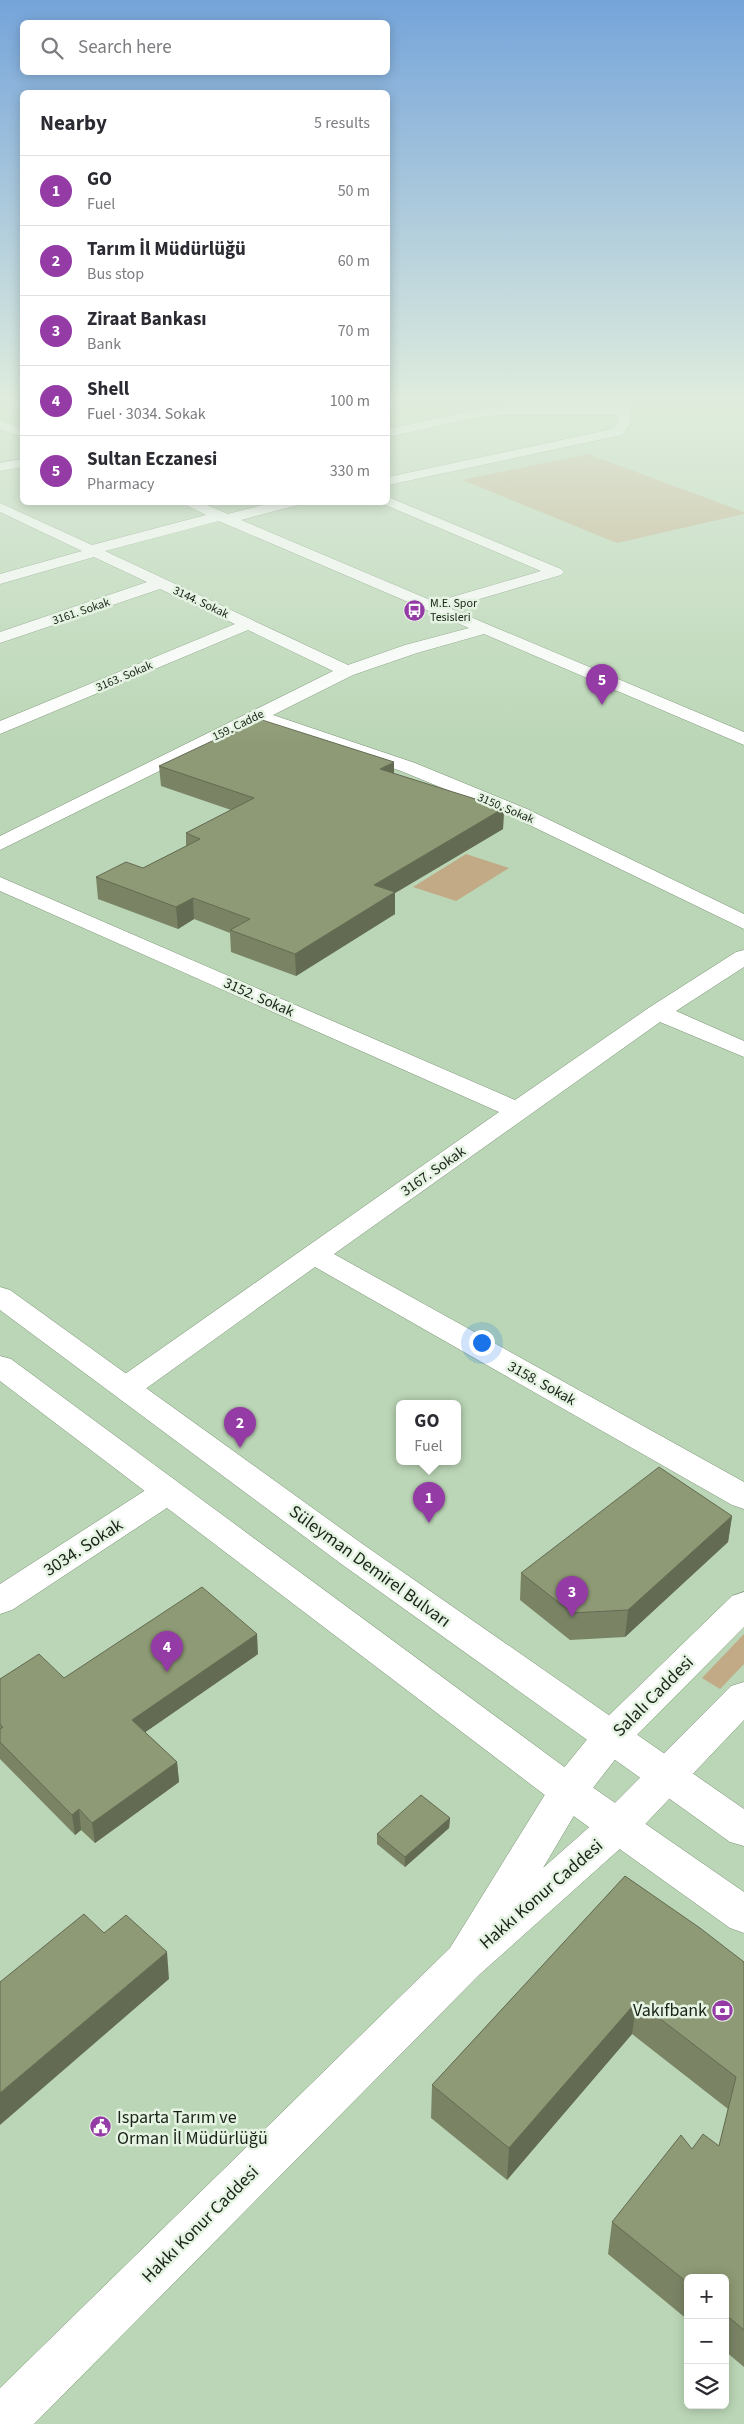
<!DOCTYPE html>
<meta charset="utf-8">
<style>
body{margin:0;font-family:"Source Sans 3",sans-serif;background:#f2f2f3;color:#2b2b33}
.controls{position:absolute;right:15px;bottom:15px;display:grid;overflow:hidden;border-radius:8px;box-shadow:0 2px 12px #0003}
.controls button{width:45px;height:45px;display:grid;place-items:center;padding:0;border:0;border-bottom:1px solid #e1e1e2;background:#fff;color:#2b2b33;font:25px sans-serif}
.you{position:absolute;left:481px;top:1342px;width:18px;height:18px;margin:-12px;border:4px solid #fff;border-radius:50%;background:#1a73e8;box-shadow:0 0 0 8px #1a73e833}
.badge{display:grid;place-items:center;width:32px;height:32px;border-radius:50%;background:#953ba6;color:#fff;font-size:16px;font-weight:700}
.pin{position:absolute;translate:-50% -41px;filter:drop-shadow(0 1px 2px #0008)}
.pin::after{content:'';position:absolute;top:26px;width:18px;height:15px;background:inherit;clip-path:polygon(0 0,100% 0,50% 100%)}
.popup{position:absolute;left:396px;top:1400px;width:65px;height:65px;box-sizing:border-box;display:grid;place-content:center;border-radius:8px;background:#fff;filter:drop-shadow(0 1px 4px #0005);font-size:16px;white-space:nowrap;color:#7c7c81}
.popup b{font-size:19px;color:#2b2b33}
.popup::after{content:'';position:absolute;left:50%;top:100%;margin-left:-10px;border:10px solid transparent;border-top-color:#fff}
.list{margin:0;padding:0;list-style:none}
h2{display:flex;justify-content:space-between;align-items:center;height:65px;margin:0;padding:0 20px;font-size:21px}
h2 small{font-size:16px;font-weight:400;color:#7c7c81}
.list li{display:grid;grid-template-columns:32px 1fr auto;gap:15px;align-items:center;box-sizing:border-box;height:70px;padding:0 20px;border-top:1px solid #e1e1e2}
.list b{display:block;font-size:19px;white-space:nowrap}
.list p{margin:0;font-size:16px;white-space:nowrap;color:#7c7c81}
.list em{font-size:16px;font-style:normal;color:#7c7c81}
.icon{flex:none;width:28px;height:28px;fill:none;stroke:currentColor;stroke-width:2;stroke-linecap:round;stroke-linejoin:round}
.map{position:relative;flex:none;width:744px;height:2424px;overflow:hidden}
.search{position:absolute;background:#fff;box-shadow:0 2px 12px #0003;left:20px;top:20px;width:370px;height:55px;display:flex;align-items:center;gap:12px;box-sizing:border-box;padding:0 18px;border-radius:8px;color:#7c7c81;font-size:19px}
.panel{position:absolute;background:#fff;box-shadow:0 2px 12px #0003;left:20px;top:90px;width:370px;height:415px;border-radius:8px}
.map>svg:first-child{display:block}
.green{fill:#c1aa85}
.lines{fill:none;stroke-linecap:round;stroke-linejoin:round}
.minor-casing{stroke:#799274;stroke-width:1}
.major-casing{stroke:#799274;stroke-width:1}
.minor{fill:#fff;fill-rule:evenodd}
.major{fill:#fff;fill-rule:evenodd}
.wall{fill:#7a8465}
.shaded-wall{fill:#636b52}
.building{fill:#8e9975;stroke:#636b52}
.labels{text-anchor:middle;stroke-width:5;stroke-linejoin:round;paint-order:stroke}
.far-street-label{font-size:12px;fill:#192318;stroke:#e5f3e2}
.far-poi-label{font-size:12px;fill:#192318;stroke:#e5f3e2;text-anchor:start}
.street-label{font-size:15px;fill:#192318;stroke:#e5f3e2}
.near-street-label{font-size:18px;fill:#192318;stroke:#e5f3e2}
.near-poi-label{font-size:18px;fill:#192318;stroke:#e5f3e2;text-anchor:end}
</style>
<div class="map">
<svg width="744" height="2424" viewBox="0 0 744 2424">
<rect width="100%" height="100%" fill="#bbd6b6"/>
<g class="green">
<polygon points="588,454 744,512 744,514 617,543 462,480"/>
<polygon points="466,854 509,868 456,901 413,887"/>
<polygon points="744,1634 744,1664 720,1689 702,1678"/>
</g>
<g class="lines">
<defs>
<g id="minor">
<polygon points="619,405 631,405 630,424 622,435 388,485 388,477 613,429 618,423 618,415 503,415 474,418 388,437 388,429 474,410 503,407 619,407"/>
<polygon points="0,420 22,429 22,437 0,429"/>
<polygon points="22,459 22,467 0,471 0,463"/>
<path d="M388 497 561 569 564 572 561 575 449 608 744 732V745L484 634 417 653 353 675 273 715 415 763 527 809 744 914V929L513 817 401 771 258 722 0 850V836L333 671 248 630 0 734V721L235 624 160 589 0 643V632L147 582 94 557 0 584V574L82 551 0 512V503L92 545 206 515 180 502H200L228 514 274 502H300L298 505 241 520 435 602 541 571 383 504 382 502H388ZM219 521 221 522 469 628 405 645 348 665 105 551Z"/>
<polygon points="0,877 515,1100 650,1007 736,952 744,950 744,967 676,1011 744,1041 744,1057 660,1022 334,1254 744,1482 744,1509 732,1505 315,1267 137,1395 126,1398 115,1395 111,1388 115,1381 499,1112 0,891"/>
<polygon points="167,1481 179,1484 183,1492 179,1500 12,1610 0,1614 0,1584 155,1484"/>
<polygon points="744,1592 744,1627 624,1748 582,1802 543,1868 604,1814 731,1686 744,1682 744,1720 632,1838 480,1974 34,2424 0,2424 0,2388 450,1948 554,1780 598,1726 732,1596"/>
</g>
<g id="major">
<polygon points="0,1287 10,1290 364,1545 744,1809 744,1846 730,1842 340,1563 0,1310"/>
<polygon points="0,1356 11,1359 582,1780 744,1892 744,1933 730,1928 554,1802 0,1381"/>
</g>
</defs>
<use href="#minor" class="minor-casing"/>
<use href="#major" class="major-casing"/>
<use href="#minor" class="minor"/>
<use href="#major" class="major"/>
</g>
<g class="wall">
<polygon points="159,766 394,774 504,808 503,829 395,893 395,914 296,976 231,952 230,933 194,919 178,929 98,899 96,877 143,868 186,846 186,833 231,810 161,786"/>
<polygon points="732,1516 728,1542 625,1637 570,1640 520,1600 521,1573"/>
<polygon points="258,1654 145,1732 177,1762 179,1782 95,1843 81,1830 75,1835 0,1759 0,1679 64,1678"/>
<polygon points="450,1818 449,1828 405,1867 377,1844 377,1834"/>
<polygon points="625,1876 744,1962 744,2367 725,2351 725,2278 688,2278 688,2320 608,2254 612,2222 692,2149 719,2146 728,2109 632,2034 507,2180 431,2118 432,2085"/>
</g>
<g class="shaded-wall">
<polygon points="394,762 394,782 380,769"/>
<polygon points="504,808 503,829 395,893 395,914 296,976 295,954 374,885"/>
<polygon points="193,898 194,919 178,929 176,907"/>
<polygon points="732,1516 728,1542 625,1637 628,1610"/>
<polygon points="257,1634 258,1654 134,1740 132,1720"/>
<polygon points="177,1762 179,1782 95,1843 92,1823"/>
<polygon points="79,1809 81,1830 75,1835 72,1815"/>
<polygon points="450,1818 449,1828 405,1867 405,1857"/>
<polygon points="167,1952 169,1979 0,2125 0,2093"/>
<polygon points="637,2001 632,2034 507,2180 509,2148"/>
</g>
<g class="building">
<polygon points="259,719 394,762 380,769 504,808 374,885 395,892 295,954 230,930 250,919 193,898 176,907 96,877 126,862 143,868 200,839 186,833 254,798 159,766"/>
<polygon points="659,1467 732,1516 628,1610 572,1613 521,1573"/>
<polygon points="202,1587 257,1634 132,1720 177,1762 92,1823 79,1809 72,1815 0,1742 0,1729 3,1727 0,1724 0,1679 39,1654 64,1678"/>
<polygon points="421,1795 450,1818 405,1857 377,1834"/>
<polygon points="625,1876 700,1928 744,1962 744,2330 725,2314 725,2278 688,2278 688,2283 612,2222 681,2135 692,2149 703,2134 719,2146 736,2077 637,2001 509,2148 432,2085"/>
<polygon points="84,1914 104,1933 126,1915 167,1952 0,2093 0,1982"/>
</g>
<linearGradient id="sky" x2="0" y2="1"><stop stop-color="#75a4da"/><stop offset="0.54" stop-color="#e0edde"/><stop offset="1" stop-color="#e0edde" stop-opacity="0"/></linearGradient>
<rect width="744" height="744" fill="url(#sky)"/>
<defs>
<symbol id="bus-disc" viewBox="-11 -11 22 22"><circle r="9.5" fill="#953ba6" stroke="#e5f3e2"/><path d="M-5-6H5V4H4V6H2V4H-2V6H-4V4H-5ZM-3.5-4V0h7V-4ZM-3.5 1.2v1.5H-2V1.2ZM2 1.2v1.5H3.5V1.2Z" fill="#fff"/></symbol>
<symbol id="bank-disc" viewBox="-11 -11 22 22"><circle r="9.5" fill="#953ba6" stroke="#e5f3e2"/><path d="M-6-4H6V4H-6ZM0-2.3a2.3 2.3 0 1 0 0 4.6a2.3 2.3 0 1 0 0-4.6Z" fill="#fff"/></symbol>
<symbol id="civic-disc" viewBox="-11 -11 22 22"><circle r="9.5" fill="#953ba6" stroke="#e5f3e2"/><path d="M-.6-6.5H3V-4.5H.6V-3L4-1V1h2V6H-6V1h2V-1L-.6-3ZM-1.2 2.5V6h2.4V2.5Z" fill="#fff"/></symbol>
</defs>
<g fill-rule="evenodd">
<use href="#bus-disc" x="402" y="598" width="25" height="25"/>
<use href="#bank-disc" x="710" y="1998" width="25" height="25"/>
<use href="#civic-disc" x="88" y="2114" width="25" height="25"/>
</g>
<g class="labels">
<g class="far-street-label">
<text transform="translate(201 602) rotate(25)" y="4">3144. Sokak</text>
<text transform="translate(81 611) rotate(-19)" y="4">3161. Sokak</text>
<text transform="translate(124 676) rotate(-23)" y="4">3163. Sokak</text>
<text transform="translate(238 725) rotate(-26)" y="4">159. Cadde</text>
<text transform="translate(506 808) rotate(23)" y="4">3150. Sokak</text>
</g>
<g class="far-poi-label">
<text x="430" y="607">M.E. Spor<tspan x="430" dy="14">Tesisleri</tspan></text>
</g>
<g class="street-label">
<text transform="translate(259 997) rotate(24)" y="5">3152. Sokak</text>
<text transform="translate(433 1171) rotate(-35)" y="5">3167. Sokak</text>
<text transform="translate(542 1383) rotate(29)" y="5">3158. Sokak</text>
</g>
<g class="near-street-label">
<text transform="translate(83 1547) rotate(-33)" y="6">3034. Sokak</text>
<text transform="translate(370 1566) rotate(36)" y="6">Süleyman Demirel Bulvarı</text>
<text transform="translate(653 1696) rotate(-45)" y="6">Salalı Caddesi</text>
<text transform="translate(541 1894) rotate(-41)" y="6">Hakkı Konur Caddesi</text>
<text transform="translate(200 2224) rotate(-45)" y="6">Hakkı Konur Caddesi</text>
</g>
<g class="near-poi-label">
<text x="707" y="2016">Vakıfbank</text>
<text x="117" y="2123" text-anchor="start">Isparta Tarım ve<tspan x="117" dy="21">Orman İl Müdürlüğü</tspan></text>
</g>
</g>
</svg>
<div class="controls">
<button>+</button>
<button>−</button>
<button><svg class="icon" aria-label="layers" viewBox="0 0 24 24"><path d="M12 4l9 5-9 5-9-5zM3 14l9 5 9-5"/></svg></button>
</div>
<div class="you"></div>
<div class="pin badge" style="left:429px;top:1523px">1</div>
<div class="popup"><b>GO</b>Fuel</div>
<div class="pin badge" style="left:240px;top:1448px">2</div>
<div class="pin badge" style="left:572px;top:1617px">3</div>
<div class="pin badge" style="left:167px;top:1672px">4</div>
<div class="pin badge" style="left:602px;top:705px">5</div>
<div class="search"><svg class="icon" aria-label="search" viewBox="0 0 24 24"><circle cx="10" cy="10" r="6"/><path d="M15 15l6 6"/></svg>Search here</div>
<section class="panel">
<h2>Nearby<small>5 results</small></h2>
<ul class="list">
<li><span class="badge">1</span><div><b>GO</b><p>Fuel</p></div><em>50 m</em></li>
<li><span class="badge">2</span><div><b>Tarım İl Müdürlüğü</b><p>Bus stop</p></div><em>60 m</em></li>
<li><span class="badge">3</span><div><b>Ziraat Bankası</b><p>Bank</p></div><em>70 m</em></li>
<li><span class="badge">4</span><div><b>Shell</b><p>Fuel · 3034. Sokak</p></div><em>100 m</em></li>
<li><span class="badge">5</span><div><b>Sultan Eczanesi</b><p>Pharmacy</p></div><em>330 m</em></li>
</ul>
</section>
</div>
